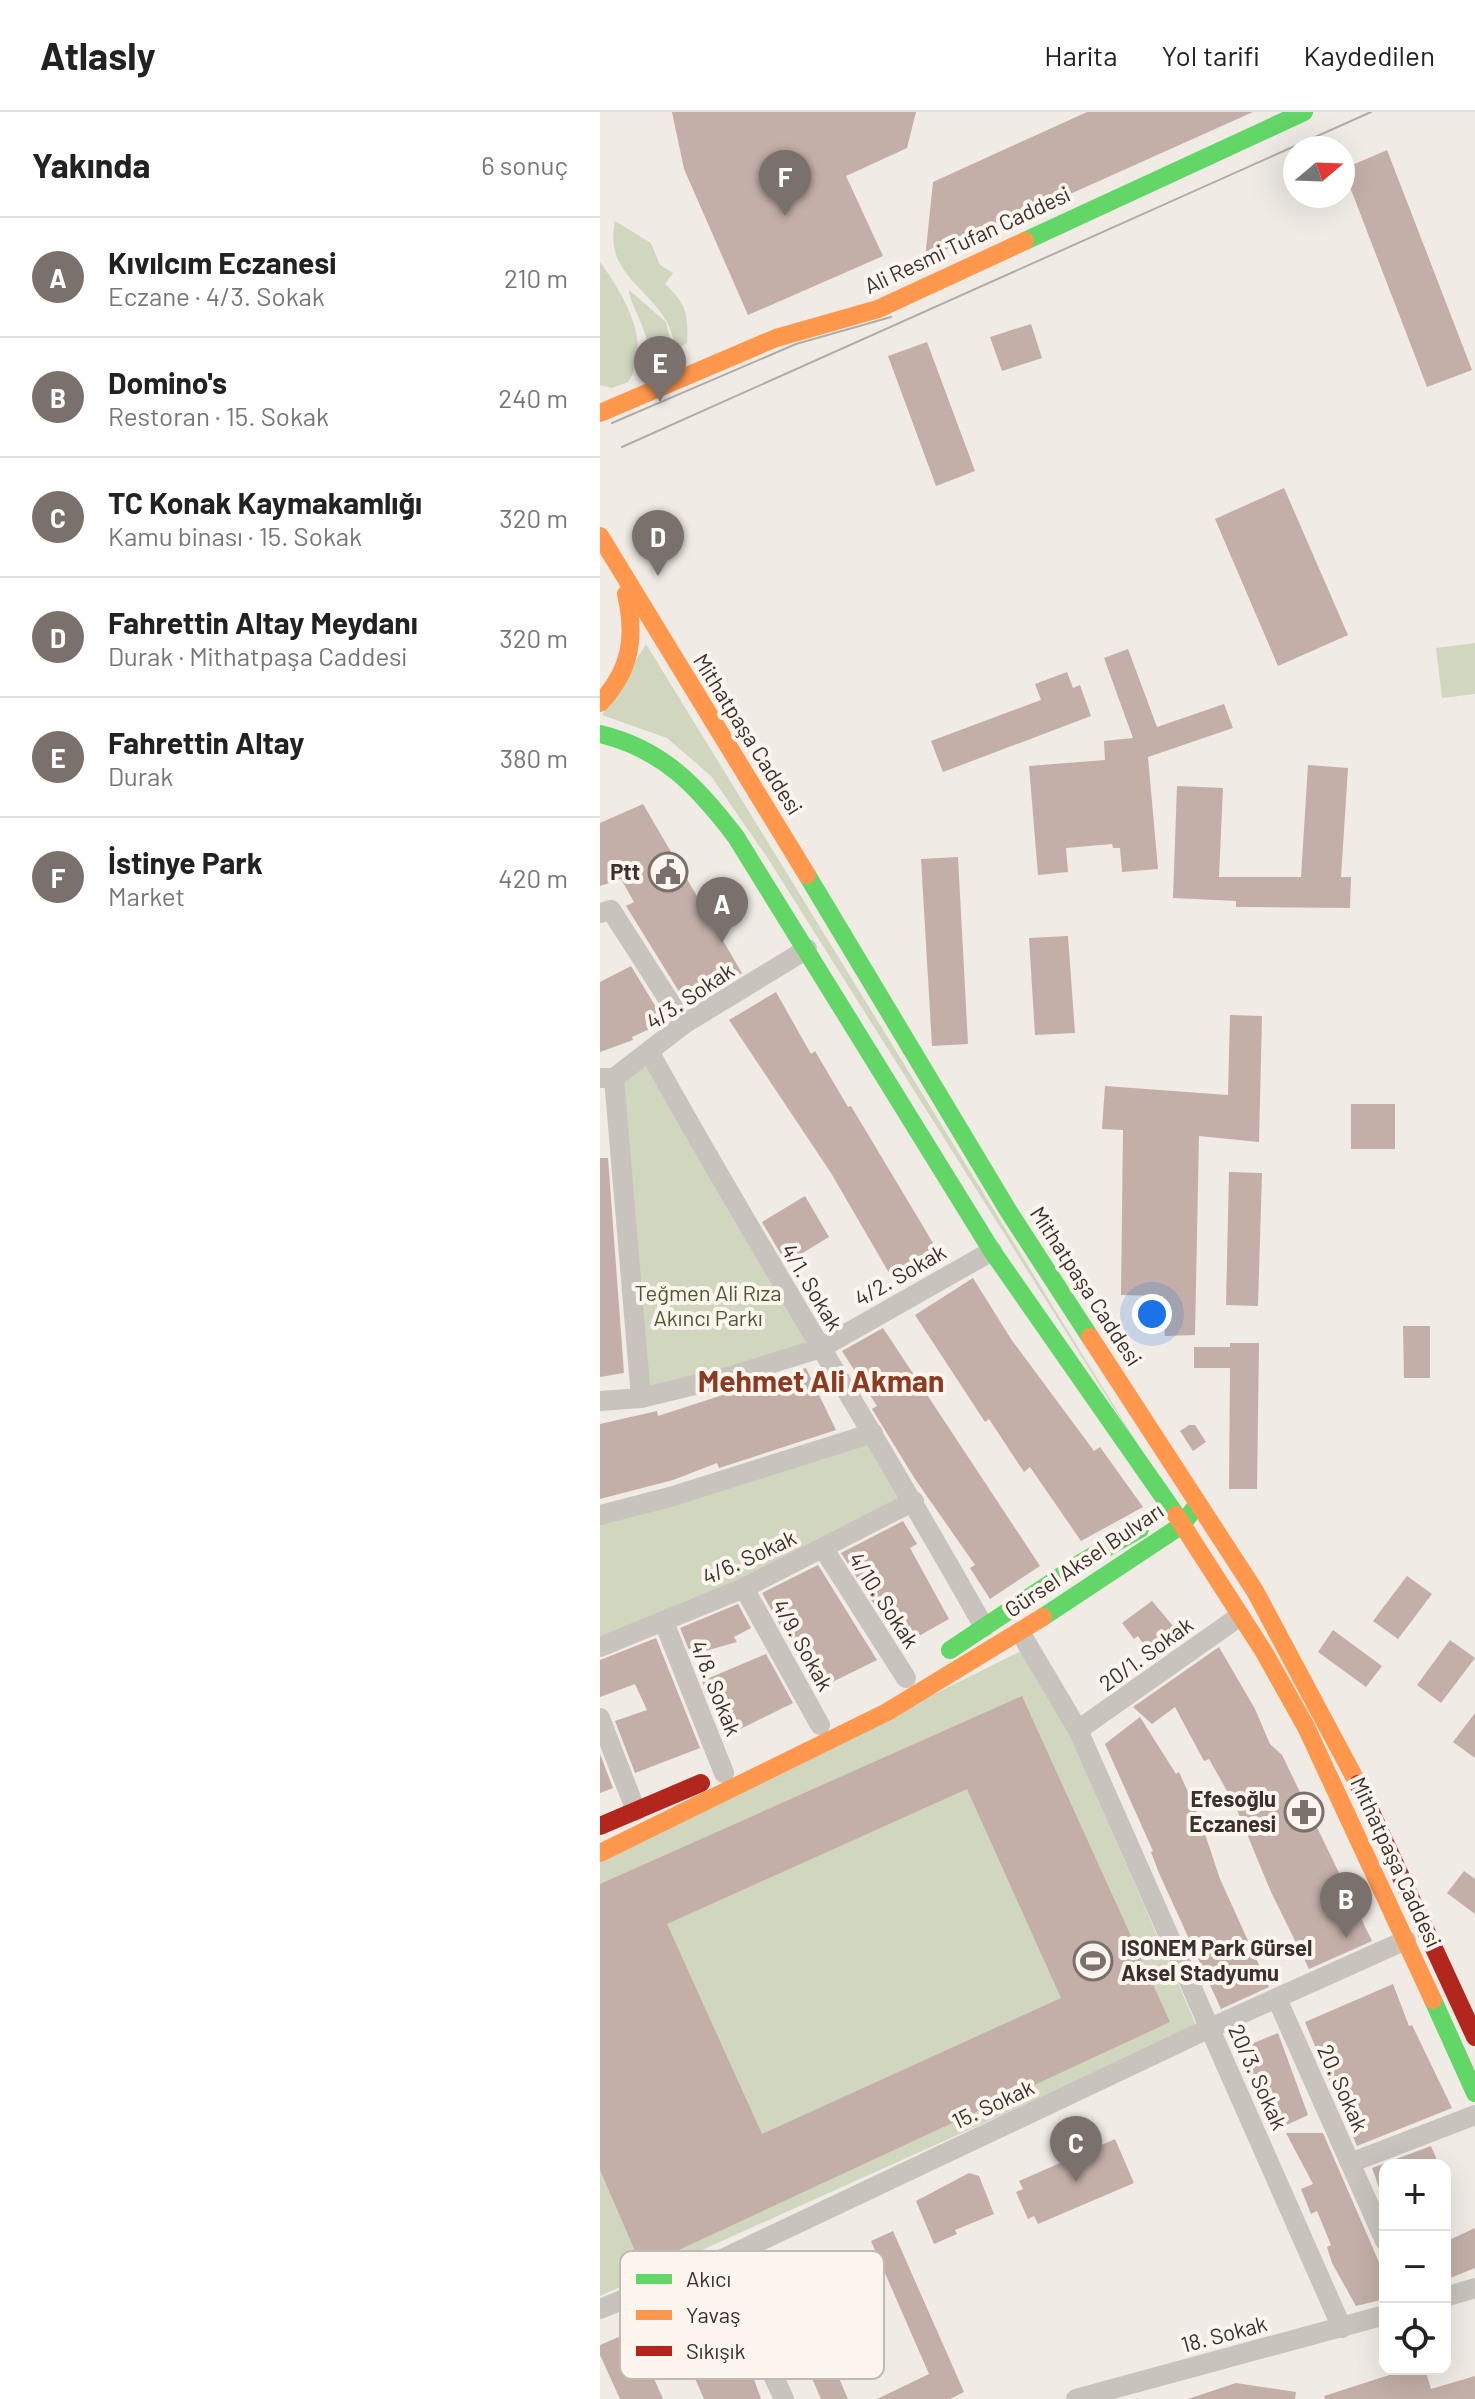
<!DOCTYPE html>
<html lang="tr">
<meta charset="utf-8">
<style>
body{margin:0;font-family:Barlow,sans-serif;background:#f6f6f6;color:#222}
.controls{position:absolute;right:24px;bottom:24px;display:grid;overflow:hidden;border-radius:16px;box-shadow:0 8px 32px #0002}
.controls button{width:72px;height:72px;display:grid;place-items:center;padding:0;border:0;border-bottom:2px solid #e0e0e0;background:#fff;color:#222;font:40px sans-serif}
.compass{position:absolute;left:683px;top:24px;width:72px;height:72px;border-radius:50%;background:#fff;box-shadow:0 8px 32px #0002;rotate:71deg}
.you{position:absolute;left:552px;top:1202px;width:28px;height:28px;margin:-20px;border:6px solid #fff;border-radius:50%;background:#1a73e8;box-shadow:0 0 0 12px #1a73e833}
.badge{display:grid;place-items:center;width:52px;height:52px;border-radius:50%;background:#7a716c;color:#fff;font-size:26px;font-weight:700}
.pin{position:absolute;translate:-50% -66px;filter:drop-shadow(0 2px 4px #0008)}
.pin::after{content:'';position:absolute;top:42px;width:28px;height:24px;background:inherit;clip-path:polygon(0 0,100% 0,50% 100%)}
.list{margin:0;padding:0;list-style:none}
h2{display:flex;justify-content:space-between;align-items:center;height:104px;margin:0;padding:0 32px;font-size:34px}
h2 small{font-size:26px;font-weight:400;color:#767676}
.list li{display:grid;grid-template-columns:52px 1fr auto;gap:24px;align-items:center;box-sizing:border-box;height:120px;padding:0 32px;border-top:2px solid #e0e0e0}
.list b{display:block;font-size:30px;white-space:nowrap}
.list p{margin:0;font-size:26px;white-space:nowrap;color:#767676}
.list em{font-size:26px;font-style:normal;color:#767676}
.icon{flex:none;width:44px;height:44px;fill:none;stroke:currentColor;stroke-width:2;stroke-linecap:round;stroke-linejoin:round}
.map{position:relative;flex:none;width:875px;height:2287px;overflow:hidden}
header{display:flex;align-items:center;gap:48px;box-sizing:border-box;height:112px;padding:0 40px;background:#fff;border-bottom:2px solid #e0e0e0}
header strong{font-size:38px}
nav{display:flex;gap:44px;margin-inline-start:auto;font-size:28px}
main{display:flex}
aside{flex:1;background:#fff}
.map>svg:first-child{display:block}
.green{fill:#d1d6bf}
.building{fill:#c3afa7;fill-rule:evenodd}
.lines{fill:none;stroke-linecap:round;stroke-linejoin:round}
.street{stroke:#c9c3be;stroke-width:20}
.fast{stroke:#63d668;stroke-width:18}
.slow{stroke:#ff974d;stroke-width:18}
.jam{stroke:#b3261e;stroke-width:18}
.tram{stroke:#b1aca8;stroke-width:2}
.labels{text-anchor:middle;stroke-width:8;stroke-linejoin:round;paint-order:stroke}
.street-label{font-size:22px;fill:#3b302b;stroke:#fbf5ee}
.poi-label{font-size:22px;font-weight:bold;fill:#3b302b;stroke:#fbf5ee;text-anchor:end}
.park-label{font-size:22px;fill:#4a5a2e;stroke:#fbf5ee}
.district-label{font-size:30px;font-weight:bold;fill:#8c3b22;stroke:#fbf5ee}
.key{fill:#fbf5ee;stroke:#c1bab4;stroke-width:2}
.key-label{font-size:22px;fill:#3b302b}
</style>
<header>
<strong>Atlasly</strong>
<nav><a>Harita</a><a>Yol tarifi</a><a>Kaydedilen</a></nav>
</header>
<main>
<aside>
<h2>Yakında<small>6 sonuç</small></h2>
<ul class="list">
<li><span class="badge">A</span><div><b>Kıvılcım Eczanesi</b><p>Eczane · 4/3. Sokak</p></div><em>210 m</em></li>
<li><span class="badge">B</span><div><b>Domino's</b><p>Restoran · 15. Sokak</p></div><em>240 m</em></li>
<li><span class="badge">C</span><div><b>TC Konak Kaymakamlığı</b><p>Kamu binası · 15. Sokak</p></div><em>320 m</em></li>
<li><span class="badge">D</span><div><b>Fahrettin Altay Meydanı</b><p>Durak · Mithatpaşa Caddesi</p></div><em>320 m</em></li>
<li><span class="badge">E</span><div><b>Fahrettin Altay</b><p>Durak</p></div><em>380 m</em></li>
<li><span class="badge">F</span><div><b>İstinye Park</b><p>Market</p></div><em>420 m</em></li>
</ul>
</aside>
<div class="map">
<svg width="875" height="2287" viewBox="0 0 875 2287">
<rect width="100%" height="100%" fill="#f0ebe5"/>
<g class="green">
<path d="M15 109 51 131 60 153 73 161 65 172C86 191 89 203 87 231L75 239C73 181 1 172 15 109Z"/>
<path d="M0 150C23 182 54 232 28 270L12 276 0 273Z"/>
<path d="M29 178 66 210 70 226 60 238 48 233C46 217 28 186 29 178Z"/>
<polygon points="875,531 875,582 842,586 836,536"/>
<polygon points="46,532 570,1385 167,745 111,664 67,626 2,603"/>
<polygon points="50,941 221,1236 41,1286 14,966"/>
<polygon points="273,1321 314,1389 0,1535 0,1403"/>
<polygon points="431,1534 597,1915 0,2184 0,1741 59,1719"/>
</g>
<g class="building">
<polygon points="72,0 316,0 307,36 246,64 283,144 148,203 84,57"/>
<polygon points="487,0 653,0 325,147 333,70"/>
<polygon points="787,38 872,258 827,275 743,57"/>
<polygon points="431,212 442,246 402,259 390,225"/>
<polygon points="327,230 375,359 336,374 288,244"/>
<polygon points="684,376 748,523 678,554 615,407"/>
<polygon points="528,537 557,615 624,592 633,616 548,645 558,757 522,760 520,736 513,736 512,732 466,736 468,760 438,763 429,654 505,648 504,629 533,626 504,546"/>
<polygon points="467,560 473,576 480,573 491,604 343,660 331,629 441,588 435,572"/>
<polygon points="708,653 748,656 741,765 751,765 750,796 636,795 636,789 573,786 577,674 623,676 619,765 701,765"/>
<polygon points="43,692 142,861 88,894 26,794 34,790 21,767 0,774 0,711"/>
<polygon points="358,745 368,932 332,934 321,747"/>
<polygon points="468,824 475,921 435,923 429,826"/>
<polygon points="31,854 65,910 32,925 33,928 0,940 0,870"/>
<polygon points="176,880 211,942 215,939 248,995 251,994 342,1146 296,1173 231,1061 129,908"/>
<polygon points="630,903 662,904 659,1030 599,1024 595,1223 565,1224 563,1184 521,1183 523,1018 502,1017 505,974 628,983"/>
<rect x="751" y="992" width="44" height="45"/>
<polygon points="0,1046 8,1046 24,1261 0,1265"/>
<polygon points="629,1060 662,1061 658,1194 626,1193"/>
<polygon points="205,1084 229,1125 186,1151 162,1110"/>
<polygon points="373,1166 411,1227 494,1339 500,1335 543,1395 481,1429 430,1355 424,1360 389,1307 385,1310 315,1203"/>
<polygon points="803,1214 830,1214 830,1266 804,1266"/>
<polygon points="283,1216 440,1454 390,1487 370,1456 375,1453 315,1367 272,1297 277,1294 242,1239"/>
<polygon points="630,1231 659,1231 657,1377 629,1377 630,1256 594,1256 594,1235 630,1235"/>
<polygon points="206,1256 236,1318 119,1356 117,1351 73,1368 0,1387 0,1312 57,1299 58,1304"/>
<polygon points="589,1313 595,1313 606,1330 593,1339 580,1319"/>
<polygon points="303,1409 317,1432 310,1436 349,1507 301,1534 241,1441"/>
<polygon points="218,1453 277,1548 216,1578 190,1532 193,1530 187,1515 182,1517 162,1481"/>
<polygon points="807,1464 832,1482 798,1527 773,1509"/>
<polygon points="552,1489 584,1527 554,1549 538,1524 534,1527 522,1511"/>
<polygon points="138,1492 151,1516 134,1525 137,1530 91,1543 80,1516"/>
<polygon points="733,1518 782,1554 766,1575 718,1540"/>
<polygon points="56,1526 100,1636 35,1661 15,1609 47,1598 35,1572 0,1585 0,1548"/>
<polygon points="850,1528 875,1546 841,1591 817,1573"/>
<polygon points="619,1535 655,1597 670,1632 682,1643 772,1829 709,1857 671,1780 635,1693 609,1647 604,1649 575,1595 552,1612 533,1595"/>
<polygon points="166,1542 193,1591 124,1625 102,1569"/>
<path d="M422 1584 570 1910 42 2155 0 2058V1772ZM367 1677 461 1886 162 2022 67 1812Z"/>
<polygon points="875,1601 875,1646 853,1630"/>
<polygon points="540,1605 576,1662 579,1660 600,1707 620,1767 669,1875 621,1897 559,1761 551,1740 553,1739 505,1632"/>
<polygon points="0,1642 13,1676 0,1681"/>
<polygon points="864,1759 875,1767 875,1802 847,1781"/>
<polygon points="793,1872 809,1914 812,1913 852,1996 757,2034 705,1910"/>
<polygon points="678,1921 708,2003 676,2018 639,1937"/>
<polygon points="686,2021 723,2021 785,2164 785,2187 756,2194 732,2151 727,2135 731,2133 717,2099 711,2102 701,2077 713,2072"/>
<polygon points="515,2027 534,2071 438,2112 434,2104 428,2107 416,2080 423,2077 419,2069"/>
<polygon points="831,2034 839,2053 785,2053 783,2087 772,2056"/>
<polygon points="369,2061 379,2064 394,2102 355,2118 357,2122 334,2132 316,2089"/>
<polygon points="875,2116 875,2156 850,2166 845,2155 845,2130"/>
<polygon points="293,2119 364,2280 350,2287 277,2287 329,2262 271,2129"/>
<polygon points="195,2164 248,2287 221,2287 172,2174"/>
<polygon points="118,2182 146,2245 161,2287 104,2287 67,2203"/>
<polygon points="33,2219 63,2287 20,2287 0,2243 0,2233"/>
<polygon points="808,2257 825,2257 831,2277 875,2264 875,2287 725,2287 724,2284"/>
<polygon points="636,2271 696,2280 695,2287 588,2287"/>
</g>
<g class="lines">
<g class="street">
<polyline points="0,801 11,798 84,912"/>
<path d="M50 941C157 1135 276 1322 384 1515"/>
<polyline points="0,966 14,966 84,912 207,837"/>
<polyline points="14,966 41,1286"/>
<polyline points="0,1289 41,1286 128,1265 221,1236 392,1139"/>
<polyline points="0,1403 70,1385 273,1321"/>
<polyline points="223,1436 306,1566"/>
<polyline points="144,1476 220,1613"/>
<polyline points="64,1510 124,1661"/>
<polyline points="420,1520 478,1618 742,2216"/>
<polyline points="0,1535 144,1476 314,1389"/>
<polyline points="0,1606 36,1699"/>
<polyline points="478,1618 640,1504"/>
<polyline points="677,1887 785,2129"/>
<polyline points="750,2051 875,2003"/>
<polyline points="120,2148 184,2287"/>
<polyline points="845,2185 875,2176"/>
<polyline points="0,2197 120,2148 610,1916 806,1828"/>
<polyline points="476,2287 785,2203"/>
</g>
<g class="fast">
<polyline points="425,129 704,0"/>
<path d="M0 622C63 637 98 675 136 725L392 1139 576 1403"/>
<polyline points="207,763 409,1100 490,1225"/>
<polyline points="443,1505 582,1413 593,1398"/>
<polyline points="350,1538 482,1450 540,1417"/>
<polyline points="833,1888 875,1981"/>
</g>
<g class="slow">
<polyline points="0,301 176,226 278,197 425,129"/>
<polyline points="0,424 207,763"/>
<path d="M0 591C31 558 36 525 26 482"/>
<polyline points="490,1225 655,1479 758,1672"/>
<polyline points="576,1403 664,1540 706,1615 833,1888"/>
<polyline points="0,1741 287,1600 443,1505"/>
</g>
<g class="jam">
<polyline points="758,1672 875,1925"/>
<polyline points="0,1714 101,1671"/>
</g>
<g class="tram">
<polyline points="12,311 196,232 291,205"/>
<polyline points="22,335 771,0"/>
</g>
</g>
<defs>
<symbol id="civic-ring" viewBox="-11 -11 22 22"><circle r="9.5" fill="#fbf5ee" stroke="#7a716c" stroke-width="1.5"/><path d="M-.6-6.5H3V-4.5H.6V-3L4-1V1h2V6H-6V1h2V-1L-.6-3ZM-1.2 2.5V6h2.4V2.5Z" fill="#7a716c"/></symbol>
<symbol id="pharmacy-ring" viewBox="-11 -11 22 22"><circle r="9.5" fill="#fbf5ee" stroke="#7a716c" stroke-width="1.5"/><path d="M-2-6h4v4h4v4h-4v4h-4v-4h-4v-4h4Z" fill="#7a716c"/></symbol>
<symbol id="stadium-ring" viewBox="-11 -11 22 22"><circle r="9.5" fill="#fbf5ee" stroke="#7a716c" stroke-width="1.5"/><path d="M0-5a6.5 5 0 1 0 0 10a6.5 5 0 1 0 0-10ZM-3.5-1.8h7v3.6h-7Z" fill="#7a716c"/></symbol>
</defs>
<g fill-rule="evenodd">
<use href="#civic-ring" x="46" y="738" width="44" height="44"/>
<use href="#pharmacy-ring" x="682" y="1678" width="44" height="44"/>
<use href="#stadium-ring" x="471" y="1827" width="44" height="44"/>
</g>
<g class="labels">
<g class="street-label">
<text transform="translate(367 128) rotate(-25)" y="8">Ali Resmi Tufan Caddesi</text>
<text transform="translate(148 622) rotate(58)" y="8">Mithatpaşa Caddesi</text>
<text transform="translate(90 884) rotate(-34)" y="8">4/3. Sokak</text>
<text transform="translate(300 1163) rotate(-30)" y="8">4/2. Sokak</text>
<text transform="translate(486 1174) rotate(57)" y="8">Mithatpaşa Caddesi</text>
<text transform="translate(212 1175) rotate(59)" y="8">4/1. Sokak</text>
<text transform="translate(149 1445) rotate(-25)" y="8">4/6. Sokak</text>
<text transform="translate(484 1448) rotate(-34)" y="8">Gürsel Aksel Bulvarı</text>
<text transform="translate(284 1488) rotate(57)" y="8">4/10. Sokak</text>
<text transform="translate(203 1533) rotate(61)" y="8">4/9. Sokak</text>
<text transform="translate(546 1542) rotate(-36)" y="8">20/1. Sokak</text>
<text transform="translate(116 1576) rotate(68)" y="8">4/8. Sokak</text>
<text transform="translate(796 1750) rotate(65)" y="8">Mithatpaşa Caddesi</text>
<text transform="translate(658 1965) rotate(66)" y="8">20/3. Sokak</text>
<text transform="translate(743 1976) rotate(66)" y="8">20. Sokak</text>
<text transform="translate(393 1992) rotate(-25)" y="8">15. Sokak</text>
<text transform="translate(624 2222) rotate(-15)" y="8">18. Sokak</text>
</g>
<g class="poi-label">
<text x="40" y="768">Ptt</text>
<text x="676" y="1695">Efesoğlu<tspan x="676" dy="25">Eczanesi</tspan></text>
<text x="521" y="1844" text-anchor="start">ISONEM Park Gürsel<tspan x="521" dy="25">Aksel Stadyumu</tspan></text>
</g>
<g class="park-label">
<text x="108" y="1189">Teğmen Ali Rıza<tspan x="108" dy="25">Akıncı Parkı</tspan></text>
</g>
<g class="district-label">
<text x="221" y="1280">Mehmet Ali Akman</text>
</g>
</g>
<rect x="20" y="2139" width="264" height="128" rx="12" class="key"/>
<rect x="36" y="2162" width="36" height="10" fill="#63d668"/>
<rect x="36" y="2198" width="36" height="10" fill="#ff974d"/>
<rect x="36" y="2234" width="36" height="10" fill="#b3261e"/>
<g class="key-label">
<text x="86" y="2175">Akıcı</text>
<text x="86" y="2211">Yavaş</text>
<text x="86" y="2247">Sıkışık</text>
</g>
</svg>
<div class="controls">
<button>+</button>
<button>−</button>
<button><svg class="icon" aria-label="locate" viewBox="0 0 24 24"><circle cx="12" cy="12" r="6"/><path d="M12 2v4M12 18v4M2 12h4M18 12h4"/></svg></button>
</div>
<svg class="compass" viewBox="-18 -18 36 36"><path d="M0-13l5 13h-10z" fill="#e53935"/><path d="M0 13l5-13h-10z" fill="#767676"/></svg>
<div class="you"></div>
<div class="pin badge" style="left:122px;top:831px">A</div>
<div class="pin badge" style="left:746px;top:1826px">B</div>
<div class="pin badge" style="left:476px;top:2070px">C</div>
<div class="pin badge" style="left:58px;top:464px">D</div>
<div class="pin badge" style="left:60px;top:290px">E</div>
<div class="pin badge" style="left:185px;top:104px">F</div>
</div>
</main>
